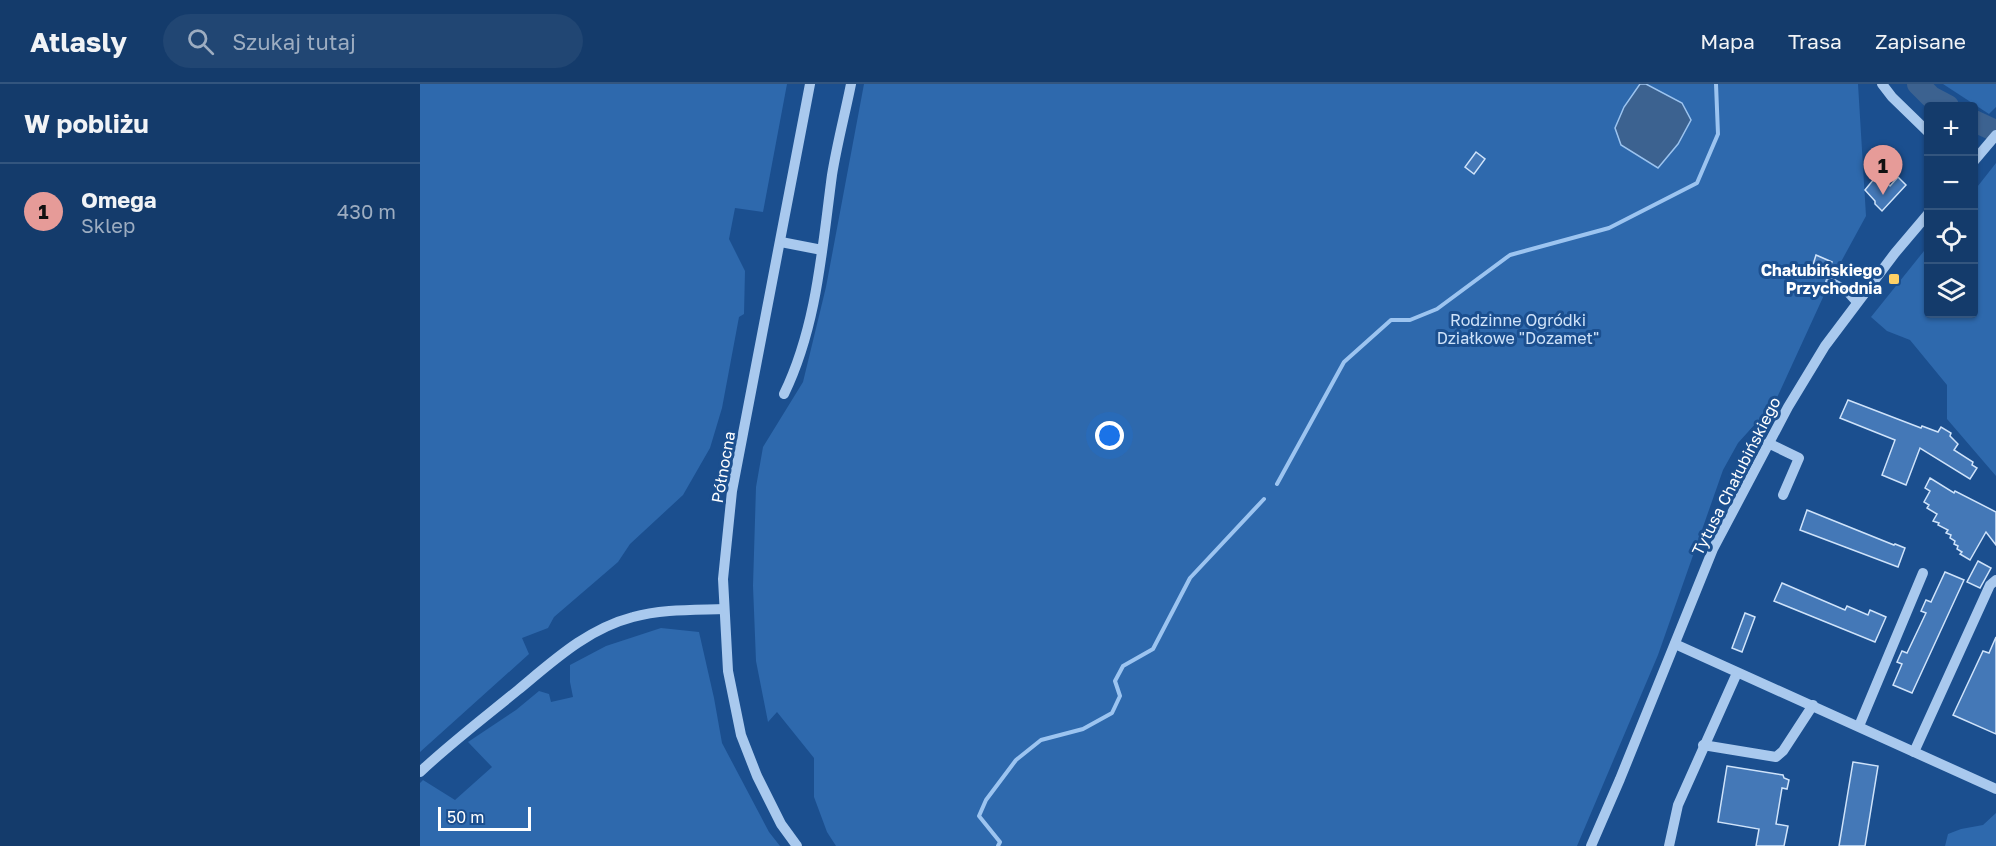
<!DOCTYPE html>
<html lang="pl">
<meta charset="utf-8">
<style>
body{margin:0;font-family:"Golos Text",sans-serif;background:#214673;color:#f1f3f6}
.controls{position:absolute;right:18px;top:18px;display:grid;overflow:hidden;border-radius:6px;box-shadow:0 2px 4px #0004}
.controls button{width:54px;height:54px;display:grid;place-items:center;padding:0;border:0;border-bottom:2px solid #33557e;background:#143b6b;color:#f1f3f6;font:30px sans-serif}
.scale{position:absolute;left:18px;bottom:15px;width:93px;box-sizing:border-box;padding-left:6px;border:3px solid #fff;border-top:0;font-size:16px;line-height:21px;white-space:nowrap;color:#fff;-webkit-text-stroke:4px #1b4f8f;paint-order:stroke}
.you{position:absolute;left:690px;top:352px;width:21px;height:21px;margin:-15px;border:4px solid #fff;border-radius:50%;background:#1a73e8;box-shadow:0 0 0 9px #1a73e833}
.badge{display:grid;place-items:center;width:39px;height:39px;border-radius:50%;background:#e69b98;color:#111;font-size:20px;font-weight:700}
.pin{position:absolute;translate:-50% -50px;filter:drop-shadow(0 2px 3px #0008)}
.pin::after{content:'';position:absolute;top:32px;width:21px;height:18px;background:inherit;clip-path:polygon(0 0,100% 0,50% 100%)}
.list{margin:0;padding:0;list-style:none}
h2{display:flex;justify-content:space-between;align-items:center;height:78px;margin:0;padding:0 24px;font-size:26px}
h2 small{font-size:20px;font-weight:400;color:#9dadc1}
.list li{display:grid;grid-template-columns:39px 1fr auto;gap:18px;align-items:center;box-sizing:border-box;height:96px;padding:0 24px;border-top:2px solid #33557e}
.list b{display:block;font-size:22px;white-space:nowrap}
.list p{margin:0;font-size:20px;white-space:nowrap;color:#9dadc1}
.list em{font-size:20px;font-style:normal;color:#9dadc1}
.icon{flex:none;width:33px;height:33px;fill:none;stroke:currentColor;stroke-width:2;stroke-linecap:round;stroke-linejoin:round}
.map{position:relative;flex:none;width:1576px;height:762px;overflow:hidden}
header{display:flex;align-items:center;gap:36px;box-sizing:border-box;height:84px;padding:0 30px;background:#143b6b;border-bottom:2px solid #33557e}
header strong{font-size:28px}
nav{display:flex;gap:33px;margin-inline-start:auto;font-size:21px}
.search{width:420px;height:54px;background:#214673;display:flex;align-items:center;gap:15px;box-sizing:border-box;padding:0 21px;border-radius:33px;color:#9dadc1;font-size:22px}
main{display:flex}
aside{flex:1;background:#143b6b}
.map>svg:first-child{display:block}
.green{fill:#2e69ad}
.water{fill:#3c6290;stroke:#9cc4f0;stroke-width:1.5}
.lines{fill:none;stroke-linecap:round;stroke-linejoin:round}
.stream{stroke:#9cc4f0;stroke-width:4}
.river{stroke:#3c6290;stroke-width:22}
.building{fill:#4478b7;stroke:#cfe3fa;stroke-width:1.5}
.minor{stroke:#a9c9ee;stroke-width:10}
.poi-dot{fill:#ffd166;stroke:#1b4f8f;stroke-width:2}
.labels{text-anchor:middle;stroke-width:6;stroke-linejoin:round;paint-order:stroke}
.poi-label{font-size:16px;font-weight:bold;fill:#fff;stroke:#1b4f8f;text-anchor:end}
.park-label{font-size:16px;fill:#cfe3fa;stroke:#1b4f8f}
.street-label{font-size:16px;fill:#fff;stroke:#1b4f8f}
</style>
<header>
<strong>Atlasly</strong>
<div class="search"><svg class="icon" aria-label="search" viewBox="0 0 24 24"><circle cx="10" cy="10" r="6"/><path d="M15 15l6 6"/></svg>Szukaj tutaj</div>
<nav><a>Mapa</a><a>Trasa</a><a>Zapisane</a></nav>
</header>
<main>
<aside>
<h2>W pobliżu<small></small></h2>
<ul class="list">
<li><span class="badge">1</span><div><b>Omega</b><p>Sklep</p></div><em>430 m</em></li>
</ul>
</aside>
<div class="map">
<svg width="1576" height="762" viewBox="0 0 1576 762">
<rect width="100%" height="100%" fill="#1b4f8f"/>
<g class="green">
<polygon points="0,0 367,0 343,128 315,124 309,155 325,187 324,230 319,233 302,324 290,364 263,411 210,460 198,478 134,533 128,544 102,554 109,570 0,668"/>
<polygon points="444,0 1438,0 1446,132 1410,198 1355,318 1318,359 1303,386 1238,571 1157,762 416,762 407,748 394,713 394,674 357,628 348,638 336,577 333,502 336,403 343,363 383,298 406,203"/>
<polygon points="1523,0 1576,0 1576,23 1569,30"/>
<polygon points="1576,79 1576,392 1527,335 1527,301 1490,256 1467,247 1451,233 1508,162 1508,230 1554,230 1554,107"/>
<polygon points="241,544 279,548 294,614 302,659 349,748 360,762 0,762 0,699 3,696 35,716 72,683 48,658 96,626 119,607 129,610 131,618 153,613 150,598 150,581 186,562"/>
<polygon points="1576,729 1576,762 1525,762 1528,750 1541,745 1563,741"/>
</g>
<polygon class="water" points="1220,0 1226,0 1262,19 1271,36 1258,60 1238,84 1201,61 1195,44 1204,23"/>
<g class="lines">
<g class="stream">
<polyline points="857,400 924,278 971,236 990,236 1017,225 1090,171 1189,144 1277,99 1298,50 1296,0"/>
<polyline points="578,762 580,758 559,732 566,716 596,676 621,656 663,645 692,629 700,612 695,597 703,582 733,565 770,494 844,415"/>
</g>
<g class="river">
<polyline points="1498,0 1511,13 1528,22"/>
<polyline points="1554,37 1576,47"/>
</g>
</g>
<g class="building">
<polygon points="1056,68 1065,75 1054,90 1045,83"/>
<polygon points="1458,90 1470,102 1478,93 1486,101 1462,127 1455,120 1455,117 1445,106"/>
<polygon points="1396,171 1412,178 1407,189 1392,184"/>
<polygon points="1428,316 1501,344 1502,342 1518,348 1521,343 1531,349 1530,352 1538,360 1534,366 1553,378 1552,381 1557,384 1550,395 1500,364 1486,401 1462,391 1475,356 1420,334"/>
<polygon points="1510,394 1534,409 1535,407 1576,428 1576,461 1566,448 1550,476 1540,470 1542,468 1537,465 1538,462 1534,460 1535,457 1530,454 1531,451 1526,449 1528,446 1518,441 1519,439 1513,437 1517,430 1507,424 1509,421 1504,418 1510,407 1505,404"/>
<polygon points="1387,426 1474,461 1475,460 1485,464 1478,483 1380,446"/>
<polygon points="1558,477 1571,484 1560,504 1547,498"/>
<polygon points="1525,488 1544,496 1492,609 1473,601 1482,580 1477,578 1482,567 1487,569 1506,529 1501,527 1506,516 1511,518"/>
<polygon points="1362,499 1425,526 1427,522 1448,531 1450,526 1466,533 1455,558 1354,517"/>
<polygon points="1325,529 1335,533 1322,568 1312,564"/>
<polygon points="1576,553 1576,650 1533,631 1563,567 1569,569"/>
<polygon points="1433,678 1458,682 1445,762 1419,762"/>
<polygon points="1307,682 1363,691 1364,694 1369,696 1367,705 1362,704 1356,740 1368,742 1364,762 1336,762 1339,745 1298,738"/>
</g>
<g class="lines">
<g class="minor">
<polyline points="1462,0 1472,13 1508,48"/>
<polyline points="1554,77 1576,51"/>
<polyline points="361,158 402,166"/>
<polyline points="1410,198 1427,207 1437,218"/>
<path d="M364 310C397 242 402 165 412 91 417 60 425 30 431 0"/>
<polyline points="1348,359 1379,374 1363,411"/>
<polyline points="1255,560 1576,705"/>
<polyline points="1439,642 1503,489"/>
<polyline points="1283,661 1356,673 1363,667 1393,621"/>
<polyline points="1494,668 1570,501 1576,496"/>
<path d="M0 688C31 659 65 633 98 606 133 577 167 545 213 533 241 525 274 526 304 525"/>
<polyline points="377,762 361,740 337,692 321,651 308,587 303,495 312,407 390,0"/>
<polyline points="1171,762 1200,695 1293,465 1368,323 1405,262 1475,169 1508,130"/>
<polyline points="1249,762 1258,721 1317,589"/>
</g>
</g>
<rect class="poi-dot" x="1468" y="189" width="12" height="12" rx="3"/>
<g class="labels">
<g class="poi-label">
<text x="1462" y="192">Chałubińskiego<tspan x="1462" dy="18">Przychodnia</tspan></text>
</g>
<g class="park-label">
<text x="1098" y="242">Rodzinne Ogródki<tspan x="1098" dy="18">Działkowe "Dozamet"</tspan></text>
</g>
<g class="street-label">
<text transform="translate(303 383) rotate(-80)" y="6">Północna</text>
<text transform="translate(1316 392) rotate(-63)" y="6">Tytusa Chałubińskiego</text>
</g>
</g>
</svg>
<div class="controls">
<button>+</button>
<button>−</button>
<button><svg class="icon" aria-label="locate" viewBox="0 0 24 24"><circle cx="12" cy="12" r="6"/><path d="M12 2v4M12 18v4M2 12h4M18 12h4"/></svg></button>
<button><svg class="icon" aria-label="layers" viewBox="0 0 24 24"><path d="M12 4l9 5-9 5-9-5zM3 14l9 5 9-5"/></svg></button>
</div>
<div class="scale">50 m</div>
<div class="you"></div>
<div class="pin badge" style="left:1463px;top:111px">1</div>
</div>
</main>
